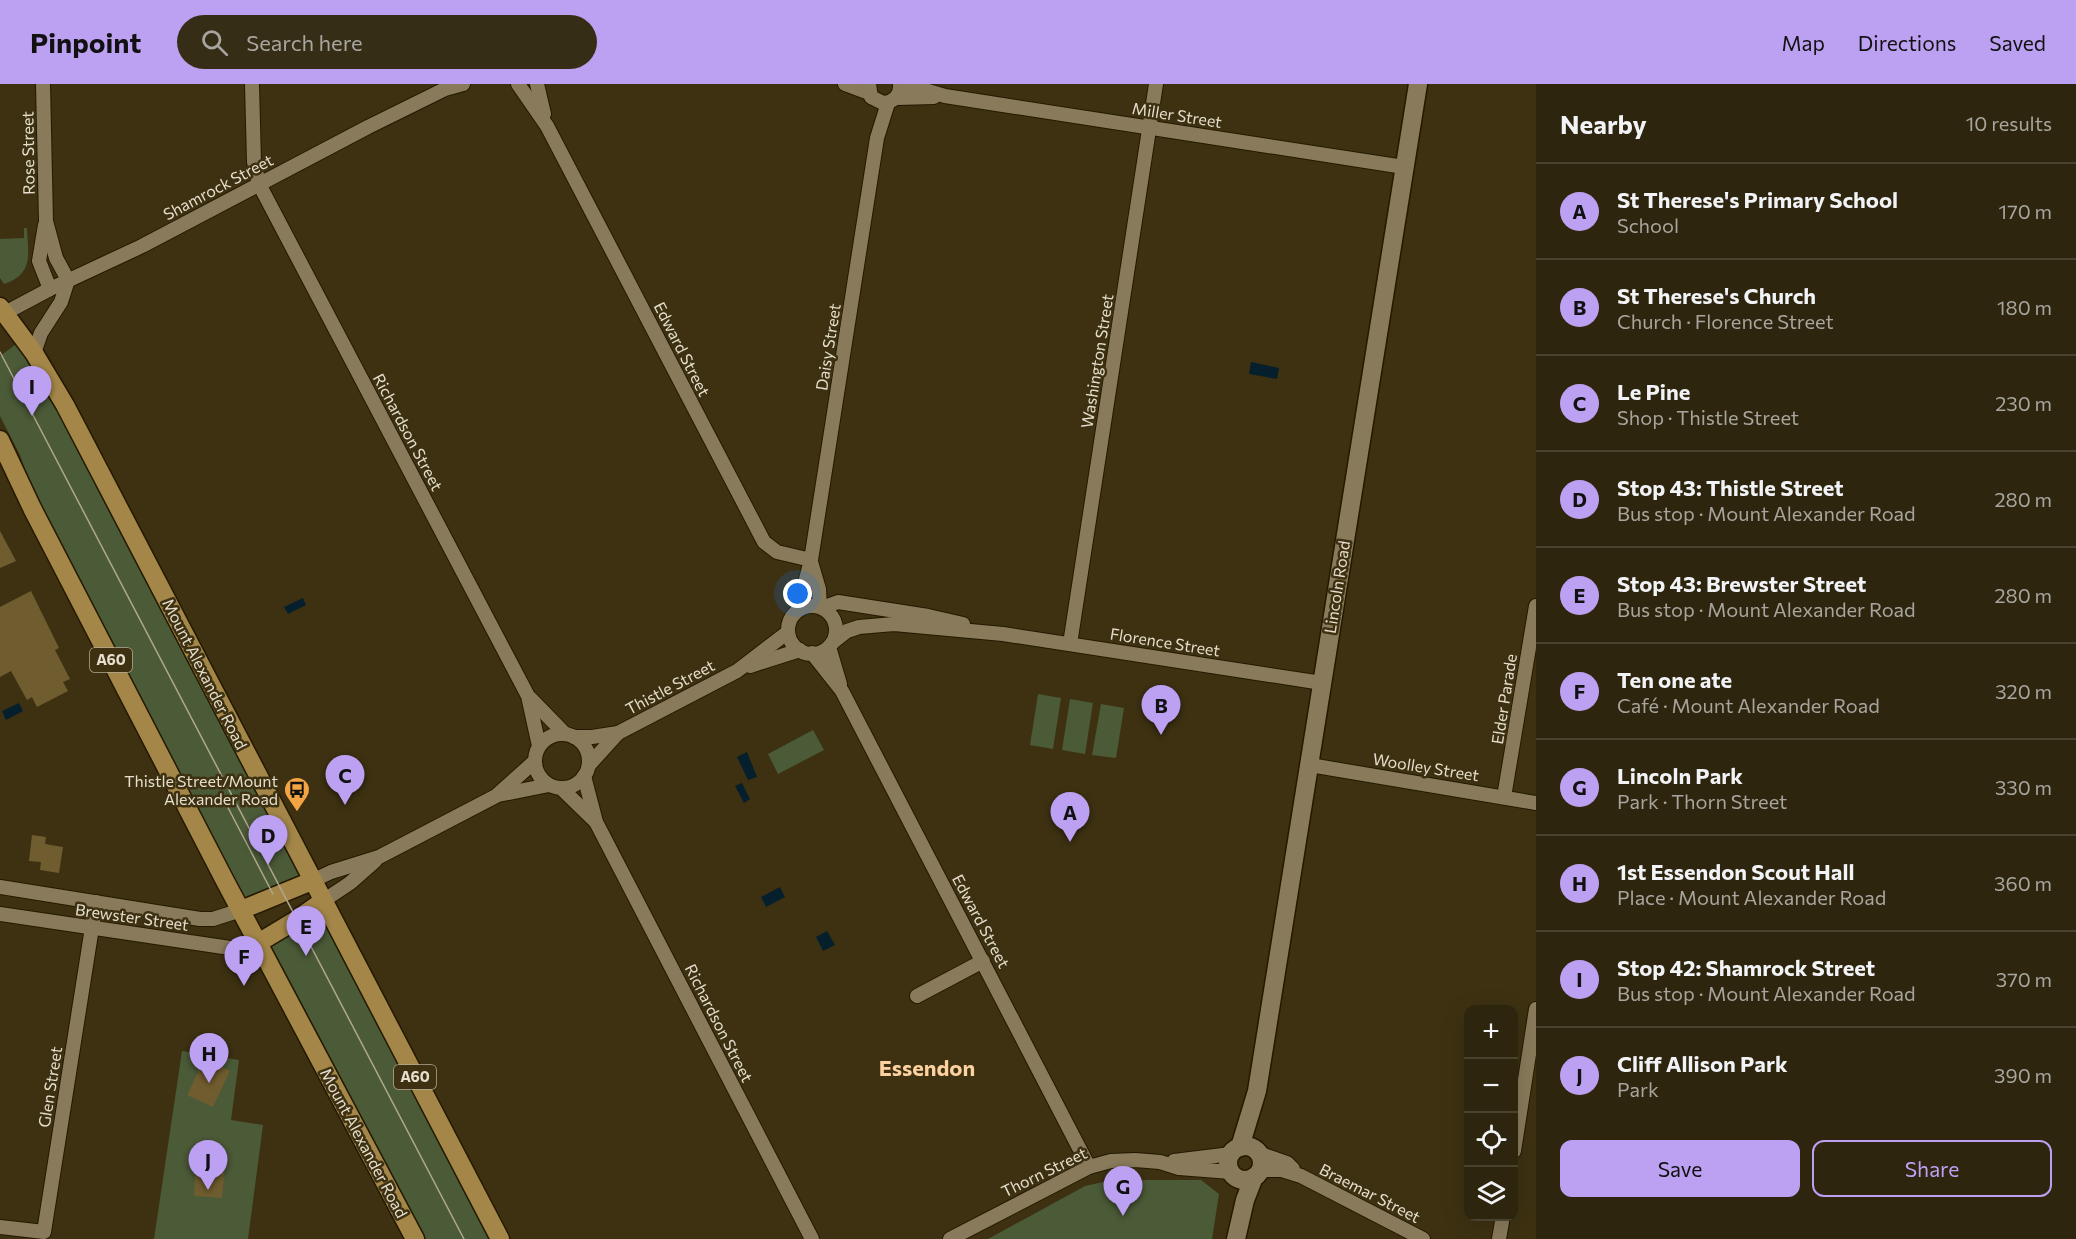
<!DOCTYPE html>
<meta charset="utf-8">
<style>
body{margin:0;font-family:Commissioner,sans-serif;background:#362d17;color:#f1f3f6}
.controls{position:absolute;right:18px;bottom:18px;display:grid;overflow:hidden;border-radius:12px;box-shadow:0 6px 24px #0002}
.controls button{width:54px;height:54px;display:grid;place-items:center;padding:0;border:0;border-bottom:2px solid #49422e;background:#2e250e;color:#f1f3f6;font:30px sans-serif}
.you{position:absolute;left:798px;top:510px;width:21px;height:21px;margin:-15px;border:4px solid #fff;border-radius:50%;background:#1a73e8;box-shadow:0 0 0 9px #1a73e833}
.badge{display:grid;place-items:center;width:39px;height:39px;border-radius:50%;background:#bca0f2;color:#111;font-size:20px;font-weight:700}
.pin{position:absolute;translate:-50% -50px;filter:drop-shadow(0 2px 3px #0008)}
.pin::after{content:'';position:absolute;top:32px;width:21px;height:18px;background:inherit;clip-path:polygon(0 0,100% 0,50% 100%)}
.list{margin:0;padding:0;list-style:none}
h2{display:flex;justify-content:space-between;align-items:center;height:78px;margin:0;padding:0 24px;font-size:26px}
h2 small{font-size:20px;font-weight:400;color:#a7a59e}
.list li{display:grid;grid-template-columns:39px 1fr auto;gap:18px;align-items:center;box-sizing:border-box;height:96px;padding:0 24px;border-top:2px solid #49422e}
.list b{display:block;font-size:22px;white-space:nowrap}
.list p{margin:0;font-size:20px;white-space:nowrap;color:#a7a59e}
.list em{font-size:20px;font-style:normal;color:#a7a59e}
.actions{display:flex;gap:12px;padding:18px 24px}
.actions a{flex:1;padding:14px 0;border:2px solid #bca0f2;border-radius:12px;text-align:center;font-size:21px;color:#bca0f2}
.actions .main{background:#bca0f2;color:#111}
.icon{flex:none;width:33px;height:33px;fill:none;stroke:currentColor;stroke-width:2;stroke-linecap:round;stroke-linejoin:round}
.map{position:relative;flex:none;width:1536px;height:1155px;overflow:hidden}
header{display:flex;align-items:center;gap:36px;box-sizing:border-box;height:84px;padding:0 30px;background:#bca0f2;color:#111}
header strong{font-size:28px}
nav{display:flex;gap:33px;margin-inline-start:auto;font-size:21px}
.search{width:420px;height:54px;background:#362d17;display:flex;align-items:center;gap:15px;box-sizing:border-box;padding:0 21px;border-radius:33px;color:#a7a59e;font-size:22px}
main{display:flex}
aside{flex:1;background:#2e250e}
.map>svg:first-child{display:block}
.green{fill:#4b5a37}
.water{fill:#051f2d}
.building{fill:#705d2f}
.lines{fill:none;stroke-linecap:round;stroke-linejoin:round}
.street-casing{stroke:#241900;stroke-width:16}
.secondary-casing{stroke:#241900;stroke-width:21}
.primary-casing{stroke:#241900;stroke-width:21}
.street{stroke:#887a5a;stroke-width:14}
.secondary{stroke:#887a5a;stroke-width:18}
.primary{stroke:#a48748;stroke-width:18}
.tram{stroke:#b0a791;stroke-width:1.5}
.labels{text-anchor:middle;stroke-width:5;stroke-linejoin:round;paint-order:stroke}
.shield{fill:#3d3112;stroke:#b3ab95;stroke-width:1.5}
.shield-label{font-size:15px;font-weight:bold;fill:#e6dfcd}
.street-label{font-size:16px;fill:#e6dfcd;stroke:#3d3112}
.poi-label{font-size:16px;fill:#e6dfcd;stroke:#3d3112;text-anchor:end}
.district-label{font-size:22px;font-weight:bold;fill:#fed1a1;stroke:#3d3112}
</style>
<header>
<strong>Pinpoint</strong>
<div class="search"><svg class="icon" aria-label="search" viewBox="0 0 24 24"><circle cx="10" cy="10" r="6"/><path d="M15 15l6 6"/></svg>Search here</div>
<nav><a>Map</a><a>Directions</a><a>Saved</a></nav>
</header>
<main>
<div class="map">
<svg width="1536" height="1155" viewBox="0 0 1536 1155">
<rect width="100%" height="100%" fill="#3d3112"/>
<g class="green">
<path d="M24 144H27C28 170 34 190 4 200L0 194V155L24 154Z"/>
<polygon points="15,261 23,267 43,299 301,791 245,814 35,414 20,371 0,332 0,272"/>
<polygon points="1038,610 1061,614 1053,665 1030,661"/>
<polygon points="1070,615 1093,619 1085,670 1062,666"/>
<polygon points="1101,620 1124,624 1116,674 1092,671"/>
<polygon points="813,646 824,666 778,690 768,670"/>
<polygon points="321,828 491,1155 426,1155 271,861"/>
<polygon points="182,967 239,976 231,1036 263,1041 248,1155 154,1155"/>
<polygon points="1113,1096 1201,1096 1219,1110 1212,1155 988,1155 1085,1102"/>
</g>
<g class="water">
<polygon points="1251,278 1279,284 1277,295 1249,290"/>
<polygon points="303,514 306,521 288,530 284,523"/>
<polygon points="19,619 23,627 6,636 2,627"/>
<polygon points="747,668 757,693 748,696 737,673"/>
<polygon points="742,699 750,715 744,719 735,702"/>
<polygon points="780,803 785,813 766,823 761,813"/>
<polygon points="827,847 835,861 823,867 816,853"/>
</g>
<g class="building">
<polygon points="0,447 16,477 0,484"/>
<polygon points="31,507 59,564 55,566 70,595 63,598 68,607 37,623 32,613 27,616 11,587 0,593 0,523"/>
<polygon points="32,751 46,753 45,760 63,763 59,789 40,786 41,778 29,777"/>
<polygon points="205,974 230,987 213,1023 187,1011"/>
<polygon points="196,1079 225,1080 222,1114 194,1112"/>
</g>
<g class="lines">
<defs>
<g id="street">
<polyline points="43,0 46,137 56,174 68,196"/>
<polyline points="252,0 254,78 259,100 528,612 539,662"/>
<polyline points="518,0 547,42 764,458 777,468 811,476"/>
<polyline points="537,0 544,30"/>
<polyline points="845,0 869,9"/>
<path d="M869 0 871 13 883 19C894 18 901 11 900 0"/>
<polyline points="905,0 945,12 1404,83"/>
<polyline points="897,14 934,13"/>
<polyline points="45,141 39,177 50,205"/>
<polyline points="5,229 50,205 142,162 368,43 445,5 463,0"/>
<polyline points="34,269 41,249 61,218 68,196"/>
<polyline points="811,478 819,505 820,523"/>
<circle cx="812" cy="546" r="24"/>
<polyline points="822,524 838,518 928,532 963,540"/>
<polyline points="798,526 811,476 877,54 888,19"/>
<polyline points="833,558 847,547 859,543 894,540 1003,550 1322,599"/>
<polyline points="1070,560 1156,0"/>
<polyline points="829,563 840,600"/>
<polyline points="812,569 842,607 1089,1083"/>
<polyline points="750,582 800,566"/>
<polyline points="530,614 565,650"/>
<circle cx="562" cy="677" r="27"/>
<polyline points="574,653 592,653 618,649 737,587 788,548"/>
<polyline points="589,681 618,649"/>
<polyline points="1310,681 1536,719"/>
<polyline points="584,692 596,738 812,1155"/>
<polyline points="561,704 596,738"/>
<polyline points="498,711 549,701"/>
<polyline points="1504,713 1536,522"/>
<polyline points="312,797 331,788 379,773 496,712 535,677"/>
<polyline points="0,803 200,835 213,835 241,826"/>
<polyline points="323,817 350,799 375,777"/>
<polyline points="0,830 230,864 242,864 258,859"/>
<polyline points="917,912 983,877"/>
<polyline points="1514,1067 1536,925"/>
<polyline points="1258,1069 1287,1079 1293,1085"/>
<polyline points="1174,1077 1231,1070"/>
<polyline points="1260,1086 1282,1086 1301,1092 1423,1155"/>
<polyline points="0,1143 44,1148 96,818"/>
<polyline points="950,1155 1089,1083 1111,1077 1135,1076 1160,1078 1179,1084 1231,1088"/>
<polyline points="1499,1155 1503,1132"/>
</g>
<g id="secondary">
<circle cx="1245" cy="1079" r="17"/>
<polyline points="1240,1063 1257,1007 1418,0"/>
<polyline points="1236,1155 1245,1116 1254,1093"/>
</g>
<g id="primary">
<polyline points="0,223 34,269 65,321 500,1155"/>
<polyline points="0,356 32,424 224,795 415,1155"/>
<polyline points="241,826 312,797"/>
<polyline points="258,859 293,838 323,817"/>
</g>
</defs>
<use href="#street" class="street-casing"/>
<use href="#secondary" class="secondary-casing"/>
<use href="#primary" class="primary-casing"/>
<use href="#street" class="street"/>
<use href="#secondary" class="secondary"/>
<use href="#primary" class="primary"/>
<g class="tram">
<polyline points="0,268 464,1155"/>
<polyline points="223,714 273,810"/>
</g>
</g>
<defs>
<symbol id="bus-pin" viewBox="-11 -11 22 30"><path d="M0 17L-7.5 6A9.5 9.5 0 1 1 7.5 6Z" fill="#f3a443" stroke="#3d3112"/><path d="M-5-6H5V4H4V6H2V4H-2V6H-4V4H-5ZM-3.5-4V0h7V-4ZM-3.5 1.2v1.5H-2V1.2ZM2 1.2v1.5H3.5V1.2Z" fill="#111"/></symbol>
</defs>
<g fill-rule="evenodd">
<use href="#bus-pin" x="282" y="691" width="30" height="40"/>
</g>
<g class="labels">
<g class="shield">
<rect x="90" y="564" width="42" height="24" rx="4.5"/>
<rect x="394" y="981" width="42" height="24" rx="4.5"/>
</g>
<g class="shield-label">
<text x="111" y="581">A60</text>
<text x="415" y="998">A60</text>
</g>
<g class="street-label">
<text transform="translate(1177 31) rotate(9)" y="6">Miller Street</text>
<text transform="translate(28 69) rotate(-91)" y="6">Rose Street</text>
<text transform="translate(218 103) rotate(-28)" y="6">Shamrock Street</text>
<text transform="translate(828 263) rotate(-81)" y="6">Daisy Street</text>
<text transform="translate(682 265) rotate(63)" y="6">Edward Street</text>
<text transform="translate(1097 277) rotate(-81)" y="6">Washington Street</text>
<text transform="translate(408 348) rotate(62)" y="6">Richardson Street</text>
<text transform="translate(1337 503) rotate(-81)" y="6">Lincoln Road</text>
<text transform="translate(1165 558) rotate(9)" y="6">Florence Street</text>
<text transform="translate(205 590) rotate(63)" y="6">Mount Alexander Road</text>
<text transform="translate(670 603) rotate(-28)" y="6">Thistle Street</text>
<text transform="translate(1504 615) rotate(-81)" y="6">Elder Parade</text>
<text transform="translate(1426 683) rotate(9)" y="6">Woolley Street</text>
<text transform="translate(132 833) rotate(8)" y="6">Brewster Street</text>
<text transform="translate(981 837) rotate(62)" y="6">Edward Street</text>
<text transform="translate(719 939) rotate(63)" y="6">Richardson Street</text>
<text transform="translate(50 1003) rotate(-81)" y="6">Glen Street</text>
<text transform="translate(364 1059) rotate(62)" y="6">Mount Alexander Road</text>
<text transform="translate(1044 1088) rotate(-26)" y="6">Thorn Street</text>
<text transform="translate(1370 1109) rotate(27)" y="6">Braemar Street</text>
</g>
<g class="poi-label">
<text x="278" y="703">Thistle Street/Mount<tspan x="278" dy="18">Alexander Road</tspan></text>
</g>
<g class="district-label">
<text x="927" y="992">Essendon</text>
</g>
</g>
</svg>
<div class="controls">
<button>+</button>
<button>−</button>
<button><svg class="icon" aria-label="locate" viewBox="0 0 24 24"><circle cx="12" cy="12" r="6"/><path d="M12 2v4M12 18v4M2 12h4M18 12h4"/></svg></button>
<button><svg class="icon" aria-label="layers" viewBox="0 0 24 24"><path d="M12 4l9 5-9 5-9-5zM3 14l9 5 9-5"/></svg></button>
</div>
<div class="you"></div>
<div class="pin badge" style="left:1070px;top:758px">A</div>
<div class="pin badge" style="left:1161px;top:651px">B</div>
<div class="pin badge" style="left:345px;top:721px">C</div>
<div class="pin badge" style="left:268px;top:781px">D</div>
<div class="pin badge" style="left:306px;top:872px">E</div>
<div class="pin badge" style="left:244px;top:902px">F</div>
<div class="pin badge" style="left:1123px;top:1132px">G</div>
<div class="pin badge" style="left:209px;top:999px">H</div>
<div class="pin badge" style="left:32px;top:332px">I</div>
<div class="pin badge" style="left:208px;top:1106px">J</div>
</div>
<aside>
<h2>Nearby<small>10 results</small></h2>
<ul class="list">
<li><span class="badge">A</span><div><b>St Therese's Primary School</b><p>School</p></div><em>170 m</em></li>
<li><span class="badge">B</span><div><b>St Therese's Church</b><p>Church · Florence Street</p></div><em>180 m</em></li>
<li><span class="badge">C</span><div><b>Le Pine</b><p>Shop · Thistle Street</p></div><em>230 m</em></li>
<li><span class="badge">D</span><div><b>Stop 43: Thistle Street</b><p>Bus stop · Mount Alexander Road</p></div><em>280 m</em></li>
<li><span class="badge">E</span><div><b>Stop 43: Brewster Street</b><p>Bus stop · Mount Alexander Road</p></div><em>280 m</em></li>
<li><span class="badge">F</span><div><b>Ten one ate</b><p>Café · Mount Alexander Road</p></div><em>320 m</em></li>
<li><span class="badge">G</span><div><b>Lincoln Park</b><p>Park · Thorn Street</p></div><em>330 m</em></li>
<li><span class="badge">H</span><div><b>1st Essendon Scout Hall</b><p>Place · Mount Alexander Road</p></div><em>360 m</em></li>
<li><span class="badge">I</span><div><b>Stop 42: Shamrock Street</b><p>Bus stop · Mount Alexander Road</p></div><em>370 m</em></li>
<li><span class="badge">J</span><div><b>Cliff Allison Park</b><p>Park</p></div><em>390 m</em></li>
</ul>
<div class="actions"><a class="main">Save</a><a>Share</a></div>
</aside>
</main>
